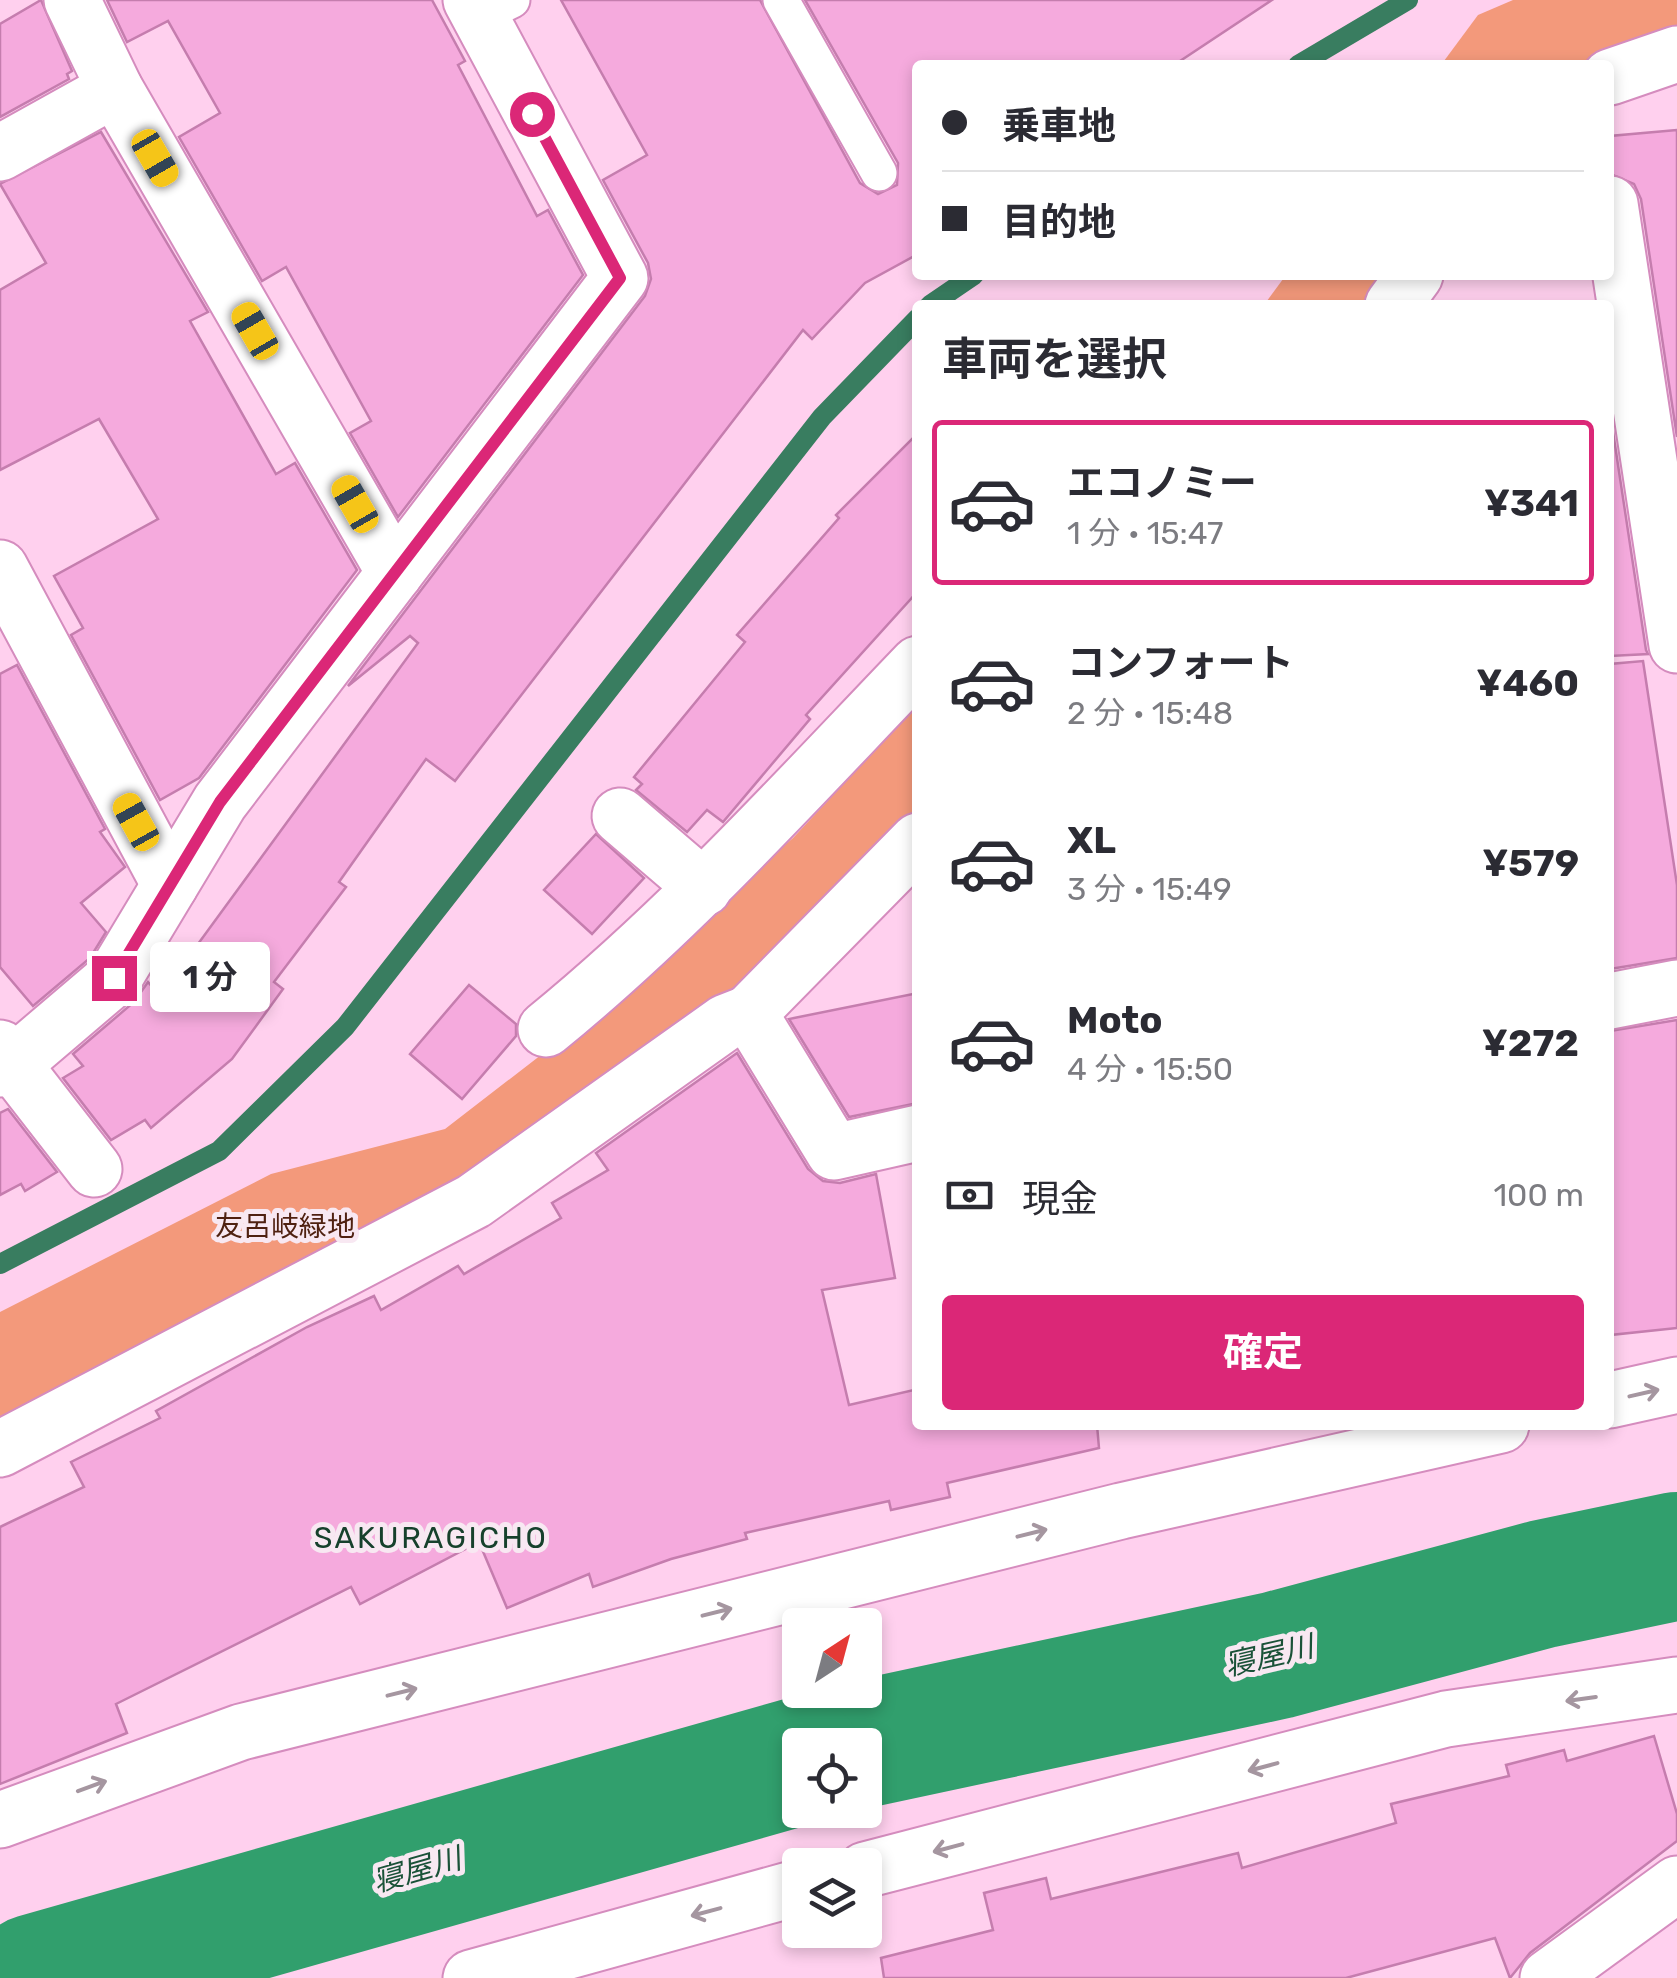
<!DOCTYPE html>
<html lang="ja">
<head>
<meta charset="utf-8">
<style>
  body { margin:0; font-family:Rubik,"Noto Sans JP",sans-serif; background:#f7f7f7; color:#2b2b33; height:100vh; display:flex; flex-direction:column; font-size:38px; white-space:nowrap }
  * { box-sizing:border-box; margin:0 }
  p { font-size:32px; color:#7c7c81 }
  .icon { flex:none; width:55px; height:55px; fill:none; stroke:currentColor; stroke-width:2; stroke-linecap:round; stroke-linejoin:round }
  .map { position:relative; flex:1; overflow:hidden }
  .details { position:absolute; left:912px; top:300px; width:702px; height:1130px; display:flex; flex-direction:column; background:#fff; border-radius:10px; box-shadow:0 5px 15px #0003 }
  .details>* { flex:none }
  .hud { position:absolute; left:912px; top:60px; width:702px; height:220px; border-radius:10px; box-shadow:0 5px 15px #0003; display:grid; align-content:center; height:220px; padding:0 30px; background:#fff }
  .needle { width:65px; rotate:36deg }
  .tools { position:absolute; left:782px; top:1608px; display:grid; gap:20px }
  .tools a { display:grid; place-items:center; width:100px; height:100px; border-radius:10px; background:#fff; box-shadow:0 5px 15px #0003; font-size:50px }
  .end { position:absolute; width:45px; height:45px; margin:-22px; border:12px solid #db2777; background:#fff; box-shadow:0 0 0 5px #fff }
  .from { border-radius:50% }
  .bubble { position:absolute; height:70px; border-radius:10px; background:#fff; box-shadow:0 5px 15px #0003; font-size:32px; font-weight:700; line-height:70px; text-align:center }
  .car { position:absolute; width:30px; height:60px; margin:-30px -15px; border-radius:12px; box-shadow:0 0 8px 2px #0007; background:linear-gradient(#f5c518 24%,#345 0 40%,#f5c518 0 76%,#345 0 86%,#f5c518 0) }
  .hud b { display:flex; align-items:center; gap:35px; height:95px; font-size:38px }
  .hud b+b { border-top:2px solid #e1e1e2 }
  .hud i { width:25px; height:25px; background:#2b2b33 }
  ul { padding:0; list-style:none }
  li { display:flex; align-items:center; gap:30px; height:165px; margin:0 20px 15px; padding:0 10px; border:5px solid transparent; border-radius:10px }
  li div { flex:1 }
  li b { display:block; font-size:38px }
  li em { font-style:normal; font-weight:700 }
  li.current { border-color:#db2777 }
  li>.icon { width:90px; height:90px; stroke-width:1.5 }
  h2 { padding:0 30px; font-size:45px; line-height:120px }
  .pay { display:flex; align-items:center; gap:25px; height:110px; padding:0 30px; font-size:38px }
  .pay p { margin-inline-start:auto }
  .button { display:flex; gap:20px; margin-top:auto; padding:20px 30px }
  .button a { flex:1; height:115px; border-radius:10px; background:#db2777; color:#fff; font-size:40px; font-weight:700; line-height:115px; text-align:center }
  .map>svg:first-child { display:block }
  .green { fill:#f3997b }
  .lines { fill:none; stroke-linecap:round; stroke-linejoin:round }
  .stream { stroke:#397d60; stroke-width:20 }
  .river { stroke:#319f6d; stroke-width:128 }
  .building { fill:#f5aadd; stroke:#c57dae; stroke-width:2.5 }
  .service-casing { stroke:#d58cbe; stroke-width:39 }
  .minor-casing { stroke:#d58cbe; stroke-width:59 }
  .service { stroke:#fff; stroke-width:35 }
  .minor { stroke:#fff; stroke-width:55 }
  .oneway { stroke:#a596a0 }
  .route { stroke:#db2777; stroke-width:12 }
  .labels { text-anchor:middle; stroke-width:10; stroke-linejoin:round; paint-order:stroke }
  .park-label { font-size:28px; fill:#4f2111; stroke:#f8e8f2 }
  .neighbourhood-label { font-size:30px; letter-spacing:2.5px; fill:#16412c; stroke:#f8e8f2 }
  .water-label { font-size:30px; font-style:italic; fill:#1a5238; stroke:#f8e8f2 }
</style>
</head>
<body>
<div class="map">
<svg width="1677" height="1978" viewBox="0 0 1677 1978">
  <rect width="100%" height="100%" fill="#ffd0ee"/>
  <g class="green">
    <path d="M1513,0H1677V30L1584,65H1441L1478,15Z"/>
    <path d="M1286,275H1390L1368,305H1264Z"/>
    <path d="M917,705V822L685,1044L477,1188L0,1428V1312L271,1174L445,1129L550,1048L793,838Z"/>
  </g>
  <g class="lines">
    <g class="stream">
      <path d="M1298,65L1408,0"/>
      <path d="M930,305L974,275"/>
      <path d="M0,1264L219,1151L345,1027L822,417L918,318"/>
    </g>
    <g class="river">
      <path d="M858,1745L1278,1655L1543,1584L1677,1556"/>
      <path d="M35,1978L800,1761"/>
    </g>
  </g>
  <g class="building">
    <path d="M41,0L72,71L67,74L69,79L0,117V24Z"/>
    <path d="M107,0H432L465,61L458,65L537,216L548,210L583,275L398,517L350,433L371,421L286,267L262,281L179,137L220,113L168,21L127,42Z"/>
    <path d="M561,0H760L860,183L878,194L897,185L898,163L805,0H1272L1174,65H918V254L865,283L812,339L803,330L455,781L426,759L339,882L346,887L274,982L283,989L232,1059L151,1128L145,1120L111,1140L63,1078L83,1066L73,1054L134,1002L148,982L160,996L418,643L410,636L348,686L645,296L651,279L648,263L603,180L647,155Z"/>
    <path d="M1677,130V437L1641,199L1634,184L1610,174V136Z"/>
    <path d="M101,132L208,312L190,321L276,474L295,463L357,570L199,778L160,800L71,635L83,628L54,576L158,519L99,419L0,470V290L46,263L0,184Z"/>
    <path d="M1610,412L1646,650L1648,654L1610,656Z"/>
    <path d="M918,433V591L806,715L810,719L723,822L707,810L687,832L636,790L642,784L634,777L745,642L737,635L839,518L836,515Z"/>
    <path d="M1643,661L1677,885V958L1610,969V664Z"/>
    <path d="M17,665L105,829L100,832L125,867L81,903L106,932L90,958L33,1006L0,967V674Z"/>
    <path d="M596,834L644,878L592,934L544,890Z"/>
    <path d="M469,985L516,1024V1036L462,1099L410,1054Z"/>
    <path d="M918,993V1103L849,1117L789,1019Z"/>
    <path d="M1677,1020V1328L1610,1335V1031Z"/>
    <path d="M737,1053L808,1169L823,1181L840,1183L876,1174L895,1278L822,1290L849,1405L918,1389V1425H1097L1099,1448L947,1483L950,1497L891,1510L889,1501L745,1533L747,1539L671,1559L593,1587L589,1574L507,1608L479,1542L360,1604L351,1587L116,1704L127,1733L0,1784V1527L84,1487L71,1462L160,1418L156,1411L307,1327L374,1296L381,1310L458,1266L464,1274L561,1218L552,1203L608,1170L596,1153Z"/>
    <path d="M8,1109L57,1172L25,1191L21,1184L0,1195V1113Z"/>
    <path d="M1654,1736L1677,1814V1841L1530,1953L1510,1978L1495,1938L1346,1978H884L881,1958L993,1930L984,1893L1046,1878L1051,1899L1238,1853L1242,1868L1396,1823L1391,1804L1509,1776L1506,1765L1564,1750L1567,1761Z"/>
  </g>
  <g class="lines">
    <defs>
      <g id="service">
        <path d="M781,0L879,173"/>
        <path d="M480,16L512,0"/>
      </g>
      <g id="minor">
        <path d="M72,0L115,89L395,573"/>
        <path d="M1610,77L1677,54"/>
        <path d="M0,153L115,89"/>
        <path d="M1610,204L1677,645"/>
        <path d="M1393,305L1415,275"/>
        <path d="M0,568L170,885"/>
        <path d="M620,816L704,888"/>
        <path d="M918,841L749,1013L834,1152L918,1133"/>
        <path d="M1610,1001L1677,988"/>
        <path d="M546,1029C681,919 797,790 918,664"/>
        <path d="M0,1048L94,1169"/>
        <path d="M0,1069L13,1064L114,978L220,802L620,278L471,0"/>
        <path d="M1610,1400L1677,1385"/>
        <path d="M0,1449L474,1201L726,1022L749,1013"/>
        <path d="M0,1820L241,1732L1121,1511L1501,1425"/>
        <path d="M865,1870L1446,1719L1677,1685"/>
        <path d="M471,1978L800,1887"/>
        <path d="M1548,1978L1677,1884"/>
      </g>
    </defs>
    <use href="#service" class="service-casing"/>
    <use href="#minor" class="minor-casing"/>
    <use href="#service" class="service"/>
    <use href="#minor" class="minor"/>
  </g>
  <defs><path id="oneway-shaft" d="M-6 0H5M1.5-3L5.5 0L1.5 3" fill="none" stroke-width="1.6" stroke-linecap="round" stroke-linejoin="round" transform="scale(2.5)"/></defs>
  <g class="oneway">
    <use href="#oneway-shaft" transform="translate(1644 1393) rotate(-13)"/>
    <use href="#oneway-shaft" transform="translate(1032 1533) rotate(-14)"/>
    <use href="#oneway-shaft" transform="translate(717 1612) rotate(-14)"/>
    <use href="#oneway-shaft" transform="translate(402 1692) rotate(-14)"/>
    <use href="#oneway-shaft" transform="translate(1581 1699) rotate(172)"/>
    <use href="#oneway-shaft" transform="translate(1263 1767) rotate(165)"/>
    <use href="#oneway-shaft" transform="translate(92 1786) rotate(-20)"/>
    <use href="#oneway-shaft" transform="translate(948 1848) rotate(165)"/>
    <use href="#oneway-shaft" transform="translate(706 1912) rotate(165)"/>
  </g>
  <g class="lines">
    <path class="route" d="M114,978L220,802L620,278L532,114"/>
  </g>
  <g class="labels">
    <g class="park-label">
      <text x="285" y="1236">友呂岐緑地</text>
    </g>
    <g class="neighbourhood-label">
      <text x="431" y="1548">SAKURAGICHO</text>
    </g>
    <g class="water-label">
      <text transform="translate(1269 1656) rotate(-13)" y="10">寝屋川</text>
      <text transform="translate(417 1870) rotate(-16)" y="10">寝屋川</text>
    </g>
  </g>
</svg>
<div class="tools">
<a><svg class="needle" viewBox="-14 -14 28 28"><path d="M0-13l5 13h-10z" fill="#e53935"/><path d="M0 13l5-13h-10z" fill="#7c7c81"/></svg></a>
<a><svg class="icon" aria-label="locate" viewBox="0 0 24 24"><circle cx="12" cy="12" r="6"/><path d="M12 2v4M12 18v4M2 12h4M18 12h4"/></svg></a>
<a><svg class="icon" aria-label="layers" viewBox="0 0 24 24"><path d="M12 4l9 5-9 5-9-5zM3 14l9 5 9-5"/></svg></a>
</div>
<i class="end from" style="left:532px;top:114px"></i>
<i class="end" style="left:114px;top:978px"></i>
<div class="bubble" style="left:150px;top:942px;width:120px">1 分</div>
<i class="car" style="left:155px;top:158px;rotate:150deg"></i>
<i class="car" style="left:255px;top:331px;rotate:330deg"></i>
<i class="car" style="left:355px;top:504px;rotate:330deg"></i>
<i class="car" style="left:136px;top:822px;rotate:331deg"></i>
<div class="hud">
<b><i class="from"></i>乗車地</b>
<b><i></i>目的地</b>
</div>
<section class="details">
<h2>車両を選択</h2>
<ul>
<li class="current"><svg class="icon" aria-label="car" viewBox="0 0 24 24"><path d="M5 17H2v-5l4-1 3-4h7l3 4 3 1v5h-3M9 17h6M6 11h13"/><circle cx="7" cy="17" r="2"/><circle cx="17" cy="17" r="2"/></svg><div><b>エコノミー</b><p>1 分 · 15:47</p></div><em>¥341</em></li>
<li><svg class="icon" aria-label="car" viewBox="0 0 24 24"><path d="M5 17H2v-5l4-1 3-4h7l3 4 3 1v5h-3M9 17h6M6 11h13"/><circle cx="7" cy="17" r="2"/><circle cx="17" cy="17" r="2"/></svg><div><b>コンフォート</b><p>2 分 · 15:48</p></div><em>¥460</em></li>
<li><svg class="icon" aria-label="car" viewBox="0 0 24 24"><path d="M5 17H2v-5l4-1 3-4h7l3 4 3 1v5h-3M9 17h6M6 11h13"/><circle cx="7" cy="17" r="2"/><circle cx="17" cy="17" r="2"/></svg><div><b>XL</b><p>3 分 · 15:49</p></div><em>¥579</em></li>
<li><svg class="icon" aria-label="car" viewBox="0 0 24 24"><path d="M5 17H2v-5l4-1 3-4h7l3 4 3 1v5h-3M9 17h6M6 11h13"/><circle cx="7" cy="17" r="2"/><circle cx="17" cy="17" r="2"/></svg><div><b>Moto</b><p>4 分 · 15:50</p></div><em>¥272</em></li>
</ul>
<div class="pay"><svg class="icon" aria-label="cash" viewBox="0 0 24 24"><path d="M3 7h18v10H3z"/><circle cx="12" cy="12" r="2"/></svg>現金<p>100 m</p></div>
<div class="button"><a>確定</a></div>
</section>
</div>
</body>
</html>
